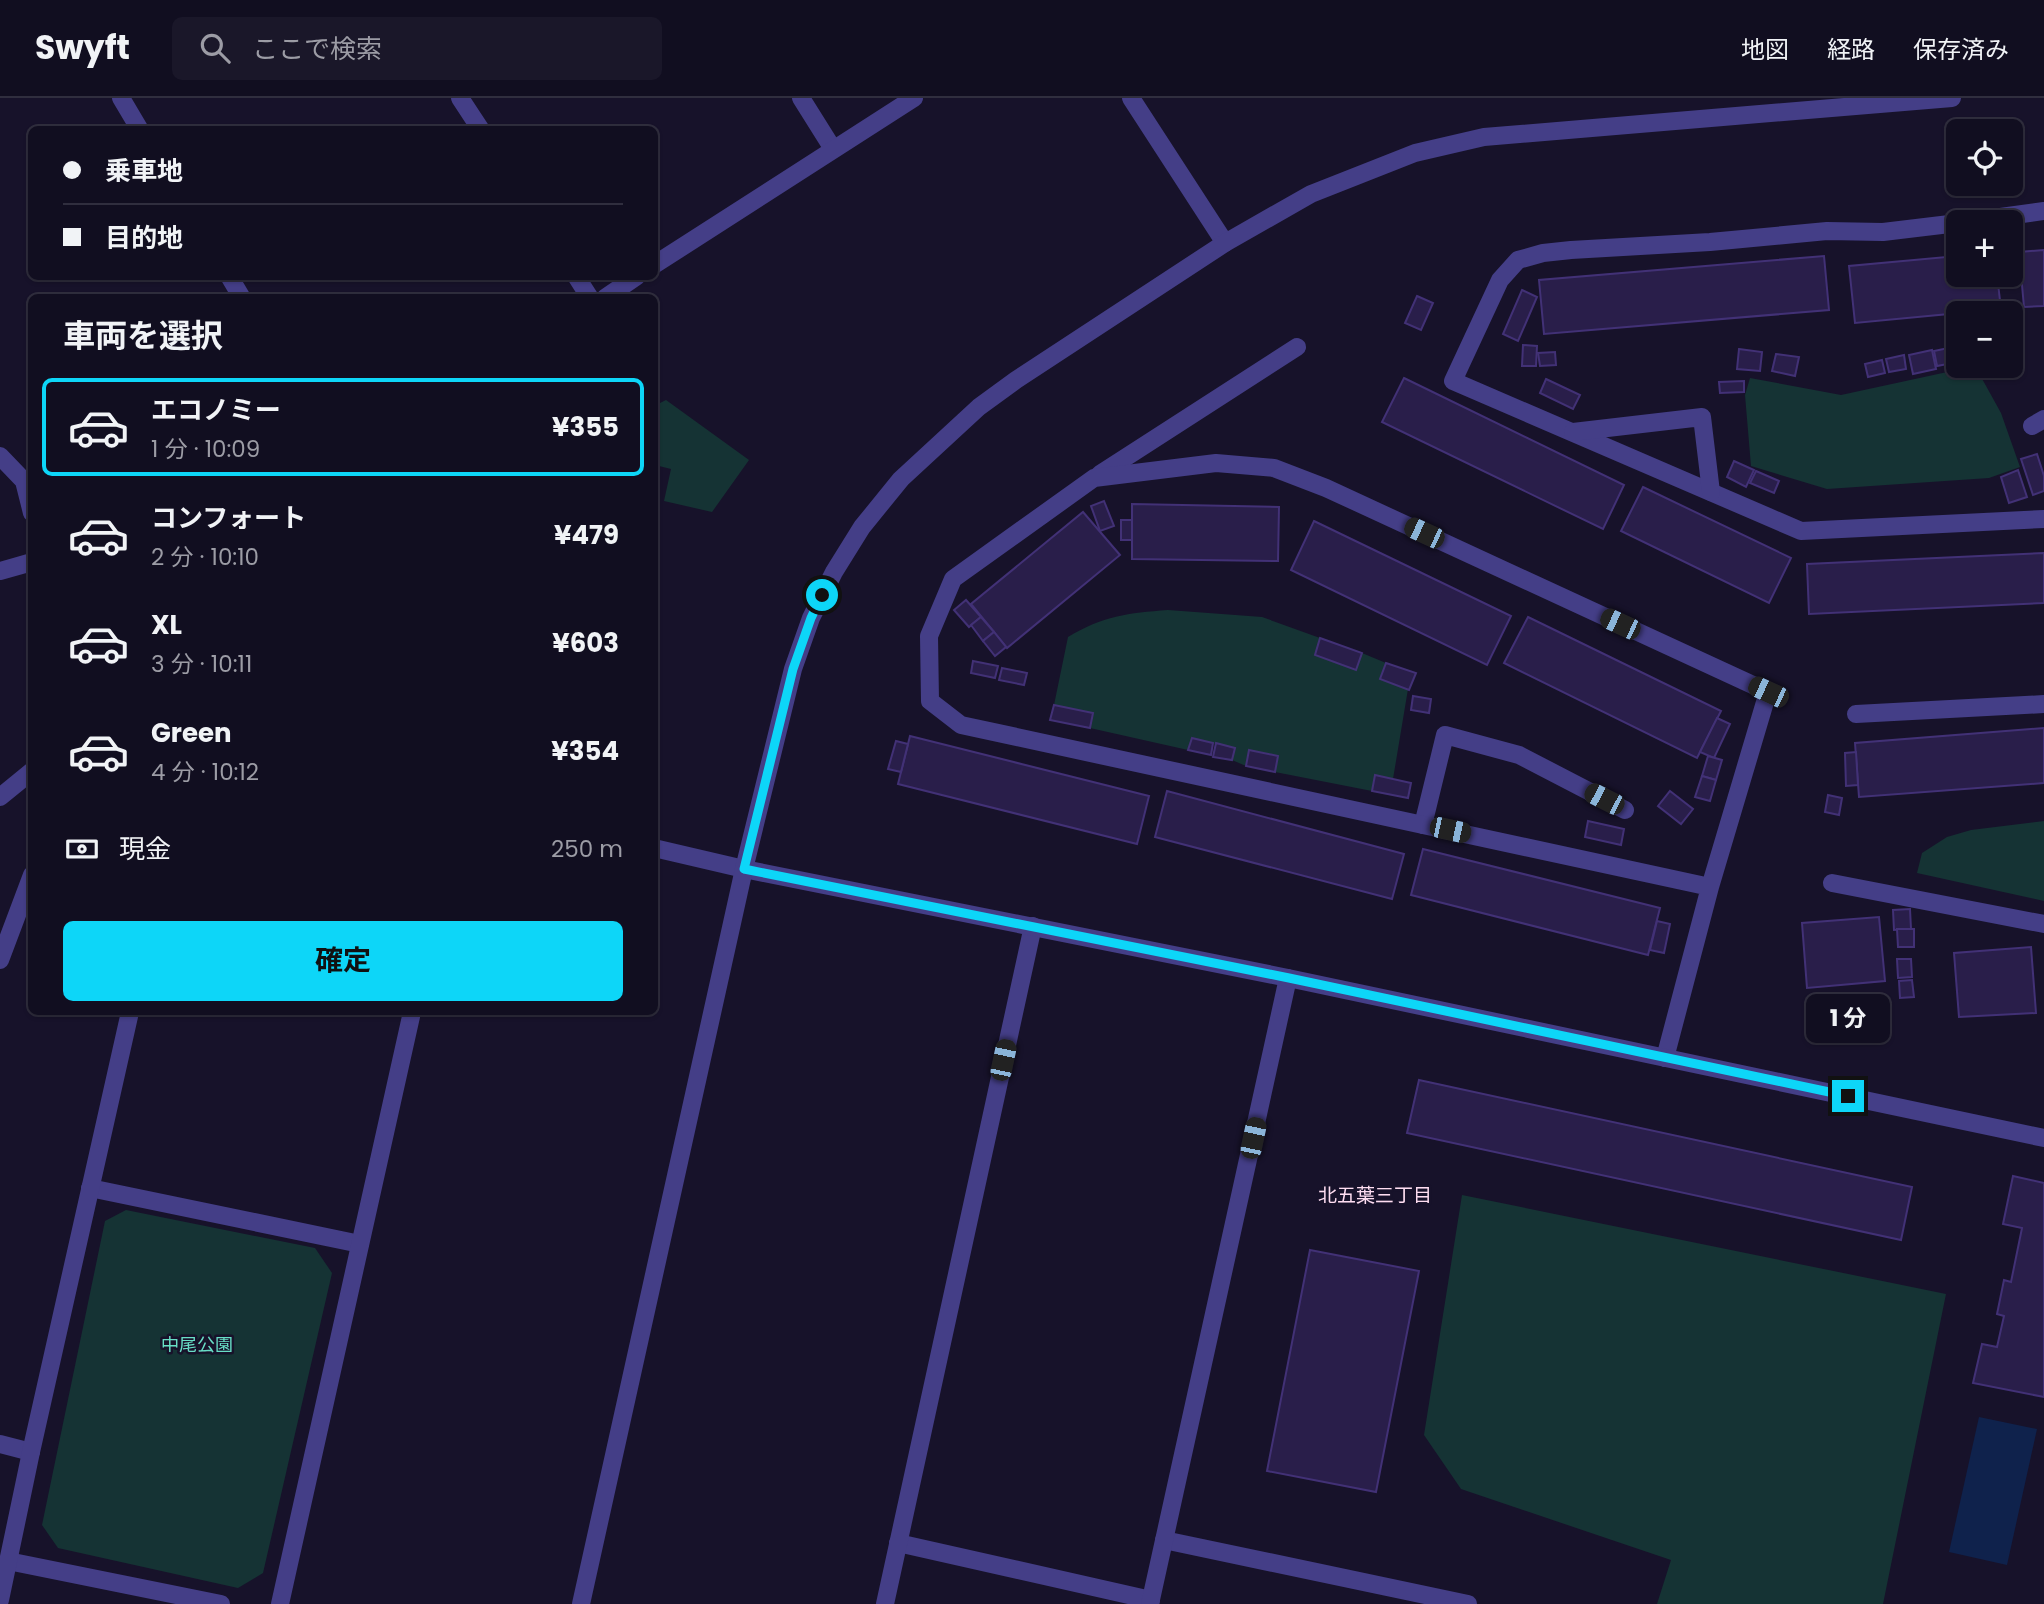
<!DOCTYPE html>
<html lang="ja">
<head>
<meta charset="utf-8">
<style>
  body { margin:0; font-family:Poppins,"Noto Sans JP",sans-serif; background:#1a1729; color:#f1f3f6; height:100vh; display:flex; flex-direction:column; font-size:26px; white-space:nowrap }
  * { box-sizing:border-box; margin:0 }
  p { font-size:23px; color:#9c9ca5 }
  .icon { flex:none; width:38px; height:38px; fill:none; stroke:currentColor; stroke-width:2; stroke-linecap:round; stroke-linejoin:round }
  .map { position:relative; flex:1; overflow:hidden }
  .details { position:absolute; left:28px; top:196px; width:630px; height:721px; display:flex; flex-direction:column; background:#110e20; border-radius:10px; box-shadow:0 2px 5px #0004,0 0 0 2px #302e3e }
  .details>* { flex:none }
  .top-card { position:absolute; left:28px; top:28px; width:630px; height:154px; border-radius:10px; box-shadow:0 2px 5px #0004,0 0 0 2px #302e3e; display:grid; align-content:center; height:154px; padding:0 35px; background:#110e20 }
  .tools { position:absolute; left:1946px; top:21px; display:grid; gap:14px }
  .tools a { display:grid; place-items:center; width:77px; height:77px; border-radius:10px; background:#110e20; box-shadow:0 2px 5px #0004,0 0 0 2px #302e3e; font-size:35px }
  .end { position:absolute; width:32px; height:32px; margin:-16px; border:9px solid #0dd6f8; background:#111; box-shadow:0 0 0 4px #111 }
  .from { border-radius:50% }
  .bubble { position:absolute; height:49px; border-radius:10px; background:#110e20; box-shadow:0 2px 5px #0004,0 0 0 2px #302e3e; font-size:23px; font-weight:700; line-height:49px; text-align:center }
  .car { position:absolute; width:21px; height:42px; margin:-21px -10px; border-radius:9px; box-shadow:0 0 5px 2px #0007; background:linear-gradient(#222 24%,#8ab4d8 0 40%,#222 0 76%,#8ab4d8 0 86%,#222 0) }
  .top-card b { display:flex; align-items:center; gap:24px; height:66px; font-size:26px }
  .top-card b+b { border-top:2px solid #302e3e }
  .top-card i { width:18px; height:18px; background:#f1f3f6 }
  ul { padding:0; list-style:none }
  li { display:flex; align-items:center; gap:21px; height:98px; margin:0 14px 10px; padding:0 21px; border:4px solid transparent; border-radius:10px }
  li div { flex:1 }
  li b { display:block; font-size:26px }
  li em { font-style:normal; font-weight:700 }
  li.current { border-color:#0dd6f8 }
  li>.icon { width:63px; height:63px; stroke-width:1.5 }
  h2 { padding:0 35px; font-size:32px; line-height:84px }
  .pay { display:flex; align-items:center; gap:18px; height:77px; padding:0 35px; font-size:26px }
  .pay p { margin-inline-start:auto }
  .action { display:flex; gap:14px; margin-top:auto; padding:14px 35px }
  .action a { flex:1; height:80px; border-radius:10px; background:#0dd6f8; color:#111; font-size:28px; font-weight:700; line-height:80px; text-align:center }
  header { display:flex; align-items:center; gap:42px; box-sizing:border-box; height:98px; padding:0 35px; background:#110e20; border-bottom:2px solid #302e3e }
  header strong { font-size:33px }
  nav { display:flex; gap:38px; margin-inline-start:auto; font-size:24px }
  .search { width:490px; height:63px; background:#1a1729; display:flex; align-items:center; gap:18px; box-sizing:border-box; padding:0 24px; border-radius:10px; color:#9c9ca5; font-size:26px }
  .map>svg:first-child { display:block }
  .green { fill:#153334 }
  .water { fill:#0f224c }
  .building { fill:#291e4a; stroke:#423176; stroke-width:2 }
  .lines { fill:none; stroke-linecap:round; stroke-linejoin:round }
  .service { stroke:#443e87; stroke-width:18 }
  .minor { stroke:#443e87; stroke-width:18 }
  .tertiary { stroke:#443e87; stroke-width:18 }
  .route { stroke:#0dd6f8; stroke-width:9 }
  .labels { text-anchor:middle; stroke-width:5; stroke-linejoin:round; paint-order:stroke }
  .park-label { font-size:18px; fill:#68dec6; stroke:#17122a }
  .neighbourhood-label { font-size:19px; fill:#feddf1; stroke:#17122a }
</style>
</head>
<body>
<header>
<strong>Swyft</strong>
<div class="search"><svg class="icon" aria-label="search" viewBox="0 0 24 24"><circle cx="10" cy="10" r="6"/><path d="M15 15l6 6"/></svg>ここで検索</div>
<nav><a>地図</a><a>経路</a><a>保存済み</a></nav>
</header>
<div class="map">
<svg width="2044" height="1506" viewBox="0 0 2044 1506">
  <rect width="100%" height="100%" fill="#17122a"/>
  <g class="green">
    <path d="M1975,268L2001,315L2020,369L1989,380L1827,391L1751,368L1745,297L1750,280L1841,297Z"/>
    <path d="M655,302L660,305L666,302L749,362L712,414L664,403L671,371L655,367Z"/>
    <path d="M1168,512L1262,519L1320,540L1315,557L1356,572L1362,555L1386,565L1380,581L1408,591L1393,681L1375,677L1372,693L1275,674L1278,658L1250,653L1246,668L1232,662L1234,650L1192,641L1188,652L1090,630L1093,615L1054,607L1068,539C1103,518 1128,515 1168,512Z"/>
    <path d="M2044,723V803L1917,775L1922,755L1947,739L1971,732Z"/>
    <path d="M1462,1097L1946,1196L1883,1506H1657L1671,1462L1461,1391L1424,1337Z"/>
    <path d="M126,1112L315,1150L332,1175L263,1475L238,1490L58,1450L42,1427L105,1123Z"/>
  </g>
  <path class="water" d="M1979,1319L2037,1331L2007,1467L1949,1454Z"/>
  <g class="building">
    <path d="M2044,152V208L2024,209L2019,154Z"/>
    <path d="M1824,158L1829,212L1544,236L1539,182Z"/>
    <path d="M1957,158L1958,177H1997L2001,211L1855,225L1849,168Z"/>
    <path d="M1522,192L1537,199L1518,243L1503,236Z"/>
    <path d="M1417,198L1433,205L1421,232L1405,225Z"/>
    <path d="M1523,247L1537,248L1536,268H1522Z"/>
    <path d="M1958,248V264L1937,268L1934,253Z"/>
    <path d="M1739,251L1762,254L1760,273L1737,271Z"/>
    <path d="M1932,252L1936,271L1913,276L1909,257Z"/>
    <path d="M1555,254L1556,267L1540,268L1538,255Z"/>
    <path d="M1776,256L1799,259L1795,278L1772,273Z"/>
    <path d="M1904,257L1906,271L1889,274L1886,261Z"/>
    <path d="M1882,262L1885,275L1868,279L1865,266Z"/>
    <path d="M1404,280L1624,387L1603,431L1382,324Z"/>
    <path d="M1546,281L1580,297L1573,311L1540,295Z"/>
    <path d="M1744,283V294L1720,295L1719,284Z"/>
    <path d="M2037,356L2044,378V393L2033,397L2021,361Z"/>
    <path d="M1734,363L1754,372L1746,389L1727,379Z"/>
    <path d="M2018,372L2027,399L2009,405L2001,379Z"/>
    <path d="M1756,373L1779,383L1774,395L1750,385Z"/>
    <path d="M1643,389L1791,460L1769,505L1621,433Z"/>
    <path d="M1104,403L1114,428L1100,433L1091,408Z"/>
    <path d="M1132,406L1279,409L1278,463L1132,461Z"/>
    <path d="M1083,414L1120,457L1007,550L971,506Z"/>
    <rect x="1121" y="422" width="11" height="20"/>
    <path d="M1314,423L1511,518L1487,567L1291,472Z"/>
    <path d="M2044,455V505L1809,516L1807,466Z"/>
    <path d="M966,502L981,519L969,529L954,512Z"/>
    <path d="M981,519L994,534L983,543L971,527Z"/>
    <path d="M1528,519L1721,613L1697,660L1504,565Z"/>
    <path d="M994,534L1006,549L995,558L983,543Z"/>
    <path d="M1320,540L1362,555L1356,572L1315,557Z"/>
    <path d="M973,563L998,568L995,580L971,575Z"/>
    <path d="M1386,565L1416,575L1409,592L1380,581Z"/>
    <path d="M1002,570L1027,575L1024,587L999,582Z"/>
    <path d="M1413,598L1431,601L1429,615L1411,612Z"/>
    <path d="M1054,607L1093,615L1090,630L1050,622Z"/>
    <path d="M1717,620L1730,626L1714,660L1700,654Z"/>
    <path d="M2044,630V685L1859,699L1855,645Z"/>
    <path d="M910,638L1149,698L1137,746L898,686Z"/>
    <path d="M1192,640L1213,645L1211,657L1188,652Z"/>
    <path d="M896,643L908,646L901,674L888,671Z"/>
    <path d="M1216,645L1235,650L1232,662L1213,659Z"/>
    <path d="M1249,652L1278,658L1275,674L1246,668Z"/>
    <path d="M1856,654L1858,687L1846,688L1845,655Z"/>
    <path d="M1708,658L1722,662L1716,682L1702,678Z"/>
    <path d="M1375,677L1411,685L1408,700L1372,693Z"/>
    <path d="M1702,678L1716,682L1710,703L1695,699Z"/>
    <path d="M1167,693L1404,756L1392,801L1155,739Z"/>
    <path d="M1670,693L1693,711L1681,726L1658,708Z"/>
    <path d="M1828,697L1842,700L1839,717L1825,714Z"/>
    <path d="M1588,723L1624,731L1621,747L1585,739Z"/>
    <path d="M1423,751L1660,810L1648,857L1411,797Z"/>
    <path d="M1910,811L1911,831L1894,832L1893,812Z"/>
    <path d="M1879,819L1885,883L1807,890L1802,825Z"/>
    <path d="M1657,823L1670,826L1664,855L1650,852Z"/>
    <path d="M1897,831H1914V849H1898Z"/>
    <path d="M2031,849L2036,915L1959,919L1954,855Z"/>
    <path d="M1897,861H1911L1912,879L1898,880Z"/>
    <path d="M1912,882L1914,899L1900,900L1899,883Z"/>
    <path d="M1419,982L1912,1089L1901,1142L1407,1035Z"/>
    <path d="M2013,1078L2044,1085V1299L1973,1285L1982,1246L1997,1249L2004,1218L1997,1216L2004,1182L2011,1184L2022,1130L2003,1126Z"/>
    <path d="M1310,1152L1419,1173L1376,1394L1267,1373Z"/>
  </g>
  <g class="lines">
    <g class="service">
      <path d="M2032,328L2044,321"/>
      <path d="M0,862L32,777"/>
    </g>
    <g class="minor">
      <path d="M121,0L140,32"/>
      <path d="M460,0L481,32"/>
      <path d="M801,0L833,51"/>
      <path d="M1131,0L1225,145"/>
      <path d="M1964,124L2044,113"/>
      <path d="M1958,125L1883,134L1827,133L1710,144L1571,152L1543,155L1518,162L1500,182L1453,283L1801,433L2044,421"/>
      <path d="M654,167L914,0"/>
      <path d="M229,178L242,200"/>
      <path d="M576,178L590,200"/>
      <path d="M605,200L637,178"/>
      <path d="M1573,334L1702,319L1711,394"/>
      <path d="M0,358L24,383L32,415"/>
      <path d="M1100,376L1297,249"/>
      <path d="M0,473L32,464"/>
      <path d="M1856,616L2044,606"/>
      <path d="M0,699L32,673"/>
      <path d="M1423,727L1445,637L1519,657L1625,712"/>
      <path d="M654,750L744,771"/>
      <path d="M1832,785L2044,826"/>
      <path d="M1665,960L1710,789L1768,594L1326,390L1274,370L1216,365L1094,380L953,481L929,538L930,603L961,627L1710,789"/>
      <path d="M90,1090L360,1146"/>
      <path d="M0,1346L31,1354"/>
      <path d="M1164,1442L1468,1506"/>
      <path d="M898,1445L1151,1502"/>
      <path d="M8,1463L221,1506"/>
      <path d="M0,1502L31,1354L130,914"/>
      <path d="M280,1506L412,914"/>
      <path d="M885,1506L1033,828"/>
      <path d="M1150,1506L1288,880"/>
    </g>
    <g class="tertiary">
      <path d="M744,771L1288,880L2044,1040"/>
      <path d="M581,1506L744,771L793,571L811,520L834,474L862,429L901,381L979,309L1016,282L1225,145L1311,96L1415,55L1484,39L1952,0"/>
    </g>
  </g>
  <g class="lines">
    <path class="route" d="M822,497L811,520L793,571L744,771L1289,880L1848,998"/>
  </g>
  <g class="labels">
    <g class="park-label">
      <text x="197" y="1253">中尾公園</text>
    </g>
    <g class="neighbourhood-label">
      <text x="1375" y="1104">北五葉三丁目</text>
    </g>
  </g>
</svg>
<div class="tools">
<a><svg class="icon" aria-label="locate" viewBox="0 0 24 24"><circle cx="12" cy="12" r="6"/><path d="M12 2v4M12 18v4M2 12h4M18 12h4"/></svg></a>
<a>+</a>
<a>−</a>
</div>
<i class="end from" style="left:822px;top:497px"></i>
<i class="end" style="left:1848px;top:998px"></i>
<div class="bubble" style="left:1806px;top:896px;width:84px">1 分</div>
<i class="car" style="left:1424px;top:435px;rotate:295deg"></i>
<i class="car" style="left:1620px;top:526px;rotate:295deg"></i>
<i class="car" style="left:1768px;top:594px;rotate:295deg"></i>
<i class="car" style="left:1604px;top:701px;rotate:297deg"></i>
<i class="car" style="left:1450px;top:732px;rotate:102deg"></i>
<i class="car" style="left:1003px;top:962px;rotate:12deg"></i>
<i class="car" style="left:1253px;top:1040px;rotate:12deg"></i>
<div class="top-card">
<b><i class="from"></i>乗車地</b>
<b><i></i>目的地</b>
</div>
<section class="details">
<h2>車両を選択</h2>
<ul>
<li class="current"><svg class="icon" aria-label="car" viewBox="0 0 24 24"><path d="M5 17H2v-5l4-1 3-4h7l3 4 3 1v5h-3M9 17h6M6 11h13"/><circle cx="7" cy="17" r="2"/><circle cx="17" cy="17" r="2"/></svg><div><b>エコノミー</b><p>1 分 · 10:09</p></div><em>¥355</em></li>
<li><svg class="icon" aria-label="car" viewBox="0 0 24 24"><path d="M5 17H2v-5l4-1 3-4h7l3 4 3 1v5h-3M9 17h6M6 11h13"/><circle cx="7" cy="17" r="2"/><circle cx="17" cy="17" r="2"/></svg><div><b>コンフォート</b><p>2 分 · 10:10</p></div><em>¥479</em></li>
<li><svg class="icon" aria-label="car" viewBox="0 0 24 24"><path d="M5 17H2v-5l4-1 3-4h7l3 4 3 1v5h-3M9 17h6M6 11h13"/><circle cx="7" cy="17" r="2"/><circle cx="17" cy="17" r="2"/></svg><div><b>XL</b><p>3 分 · 10:11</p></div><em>¥603</em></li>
<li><svg class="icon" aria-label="car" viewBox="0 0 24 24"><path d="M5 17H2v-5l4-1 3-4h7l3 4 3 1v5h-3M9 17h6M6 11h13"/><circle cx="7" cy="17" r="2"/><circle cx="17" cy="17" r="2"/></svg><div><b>Green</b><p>4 分 · 10:12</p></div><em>¥354</em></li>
</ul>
<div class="pay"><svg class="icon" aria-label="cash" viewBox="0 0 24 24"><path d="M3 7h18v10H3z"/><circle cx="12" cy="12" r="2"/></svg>現金<p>250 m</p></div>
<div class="action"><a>確定</a></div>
</section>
</div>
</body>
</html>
